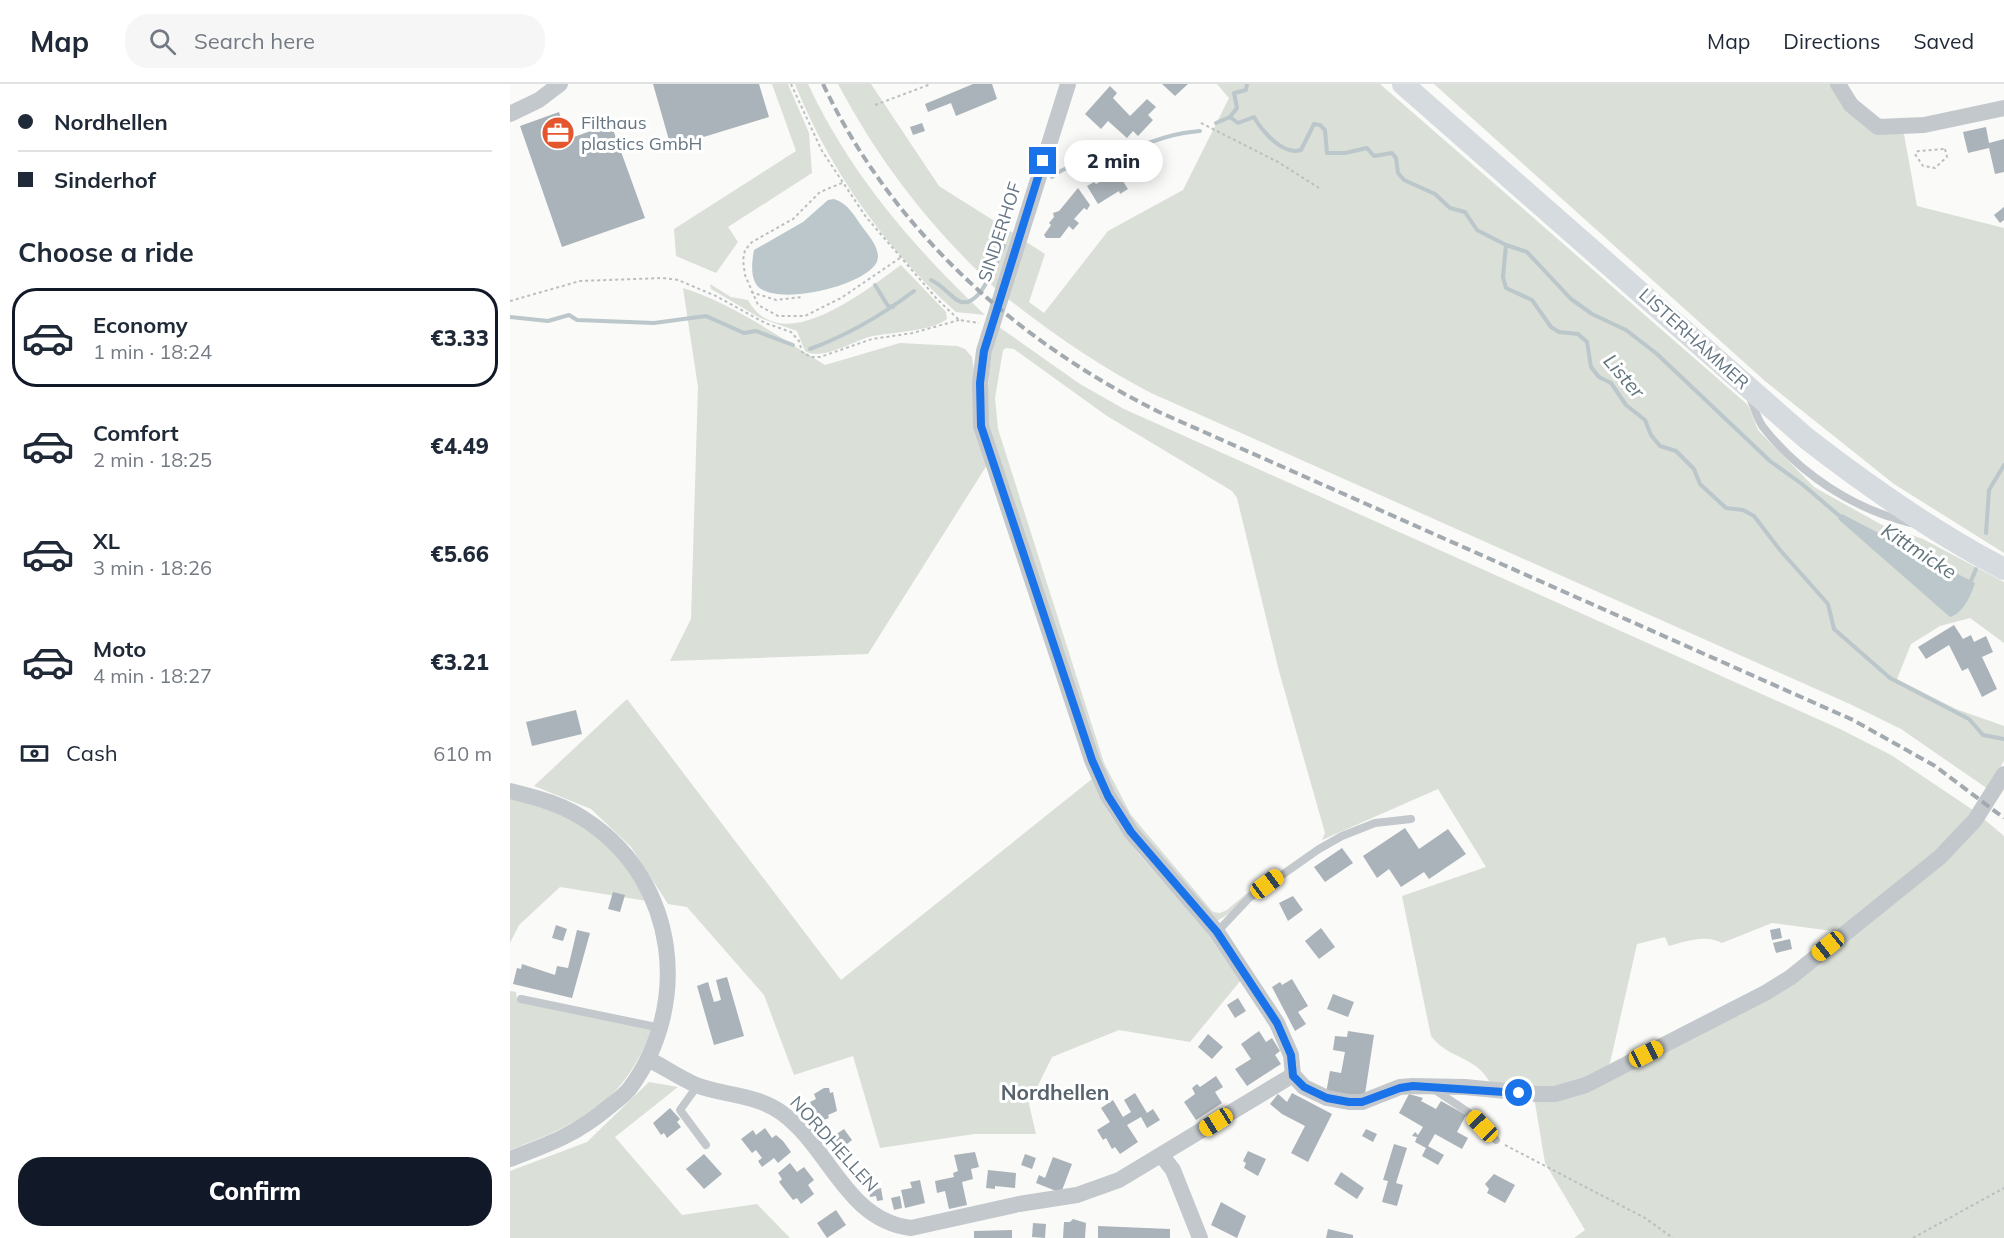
<!DOCTYPE html>
<html lang="en">
<head>
<meta charset="utf-8">
<style>
  body { margin:0; font-family:Mulish,sans-serif; background:#f6f6f7; color:#1f2937; height:100vh; display:flex; flex-direction:column; font-size:22px; white-space:nowrap }
  * { box-sizing:border-box; margin:0 }
  p { font-size:20px; color:#747a83 }
  .icon { flex:none; width:33px; height:33px; fill:none; stroke:currentColor; stroke-width:2; stroke-linecap:round; stroke-linejoin:round }
  .map { position:relative; flex:1; overflow:hidden }
  .drawer { display:flex; flex-direction:column; background:#fff; width:510px }
  .drawer>* { flex:none }
  .hud { display:grid; align-content:center; height:132px; padding:0 18px; background:#fff }
  .end { position:absolute; width:27px; height:27px; margin:-14px; border:8px solid #1a73e8; background:#fff; box-shadow:0 0 0 3px #fff }
  .from { border-radius:50% }
  .bubble { position:absolute; height:42px; border-radius:21px; background:#fff; box-shadow:0 3px 15px #0003; font-size:20px; font-weight:800; line-height:42px; text-align:center }
  .car { position:absolute; width:18px; height:36px; margin:-18px -9px; border-radius:8px; box-shadow:0 0 4px 2px #0007; background:linear-gradient(#f5c518 24%,#345 0 40%,#f5c518 0 76%,#345 0 86%,#f5c518 0) }
  .hud b { display:flex; align-items:center; gap:21px; height:57px; font-size:22px }
  .hud b+b { border-top:2px solid #e0e1e3 }
  .hud i { width:15px; height:15px; background:#1f2937 }
  ul { padding:0; list-style:none }
  li { display:flex; align-items:center; gap:18px; height:99px; margin:0 12px 9px; padding:0 6px; border:3px solid transparent; border-radius:24px }
  li div { flex:1 }
  li b { display:block; font-size:22px }
  li em { font-style:normal; font-weight:800 }
  li.active { border-color:#111827 }
  li>.icon { width:54px; height:54px; stroke-width:1.5 }
  h2 { padding:0 18px; font-size:27px; line-height:72px }
  .pay { display:flex; align-items:center; gap:15px; height:66px; padding:0 18px; font-size:22px }
  .pay p { margin-inline-start:auto }
  .button { display:flex; gap:12px; margin-top:auto; padding:12px 18px }
  .button a { flex:1; height:69px; border-radius:24px; background:#111827; color:#fff; font-size:24px; font-weight:800; line-height:69px; text-align:center }
  header { display:flex; align-items:center; gap:36px; box-sizing:border-box; height:84px; padding:0 30px; background:#fff; border-bottom:2px solid #e0e1e3 }
  header strong { font-size:28px }
  nav { display:flex; gap:33px; margin-inline-start:auto; font-size:21px }
  .search { width:420px; height:54px; background:#f6f6f7; display:flex; align-items:center; gap:15px; box-sizing:border-box; padding:0 21px; border-radius:24px; color:#747a83; font-size:22px }
  main { display:flex; flex:1; min-height:0 }
  .map>svg:first-child { display:block }
  .green { fill:#dadfd7 }
  .water { fill:#bbc7cb }
  .lines { fill:none; stroke-linecap:round; stroke-linejoin:round }
  .stream { stroke:#bbc7cb; stroke-width:4 }
  .building { fill:#aab3b9 }
  .path { stroke:#bbbfc2; stroke-width:2; stroke-dasharray:3 3; stroke-linecap:butt }
  .lane { stroke:#c3c8cc; stroke-width:8 }
  .street { stroke:#c3c8cc; stroke-width:16 }
  .secondary { stroke:#d6dbdf; stroke-width:22 }
  .rail { stroke:#a2aab0; stroke-width:4; stroke-dasharray:9 4.5; stroke-linecap:butt }
  .route { stroke:#1a73e8; stroke-width:8 }
  .labels { text-anchor:middle; stroke-width:6; stroke-linejoin:round; paint-order:stroke }
  .poi-label { font-size:18px; fill:#657683; stroke:#fff; text-anchor:start }
  .street-label { font-size:18px; fill:#657683; stroke:#fff }
  .water-label { font-size:20px; font-style:italic; fill:#60757c; stroke:#fff }
  .quarter-label { font-size:21px; font-weight:bold; fill:#57646e; stroke:#fff }
</style>
</head>
<body>
<header>
<strong>Map</strong>
<div class="search"><svg class="icon" aria-label="search" viewBox="0 0 24 24"><circle cx="10" cy="10" r="6"/><path d="M15 15l6 6"/></svg>Search here</div>
<nav><a>Map</a><a>Directions</a><a>Saved</a></nav>
</header>
<main>
<section class="drawer">
<div class="hud">
<b><i class="from"></i>Nordhellen</b>
<b><i></i>Sinderhof</b>
</div>
<h2>Choose a ride</h2>
<ul>
<li class="active"><svg class="icon" aria-label="car" viewBox="0 0 24 24"><path d="M5 17H2v-5l4-1 3-4h7l3 4 3 1v5h-3M9 17h6M6 11h13"/><circle cx="7" cy="17" r="2"/><circle cx="17" cy="17" r="2"/></svg><div><b>Economy</b><p>1 min · 18:24</p></div><em>€3.33</em></li>
<li><svg class="icon" aria-label="car" viewBox="0 0 24 24"><path d="M5 17H2v-5l4-1 3-4h7l3 4 3 1v5h-3M9 17h6M6 11h13"/><circle cx="7" cy="17" r="2"/><circle cx="17" cy="17" r="2"/></svg><div><b>Comfort</b><p>2 min · 18:25</p></div><em>€4.49</em></li>
<li><svg class="icon" aria-label="car" viewBox="0 0 24 24"><path d="M5 17H2v-5l4-1 3-4h7l3 4 3 1v5h-3M9 17h6M6 11h13"/><circle cx="7" cy="17" r="2"/><circle cx="17" cy="17" r="2"/></svg><div><b>XL</b><p>3 min · 18:26</p></div><em>€5.66</em></li>
<li><svg class="icon" aria-label="car" viewBox="0 0 24 24"><path d="M5 17H2v-5l4-1 3-4h7l3 4 3 1v5h-3M9 17h6M6 11h13"/><circle cx="7" cy="17" r="2"/><circle cx="17" cy="17" r="2"/></svg><div><b>Moto</b><p>4 min · 18:27</p></div><em>€3.21</em></li>
</ul>
<div class="pay"><svg class="icon" aria-label="cash" viewBox="0 0 24 24"><path d="M3 7h18v10H3z"/><circle cx="12" cy="12" r="2"/></svg>Cash<p>610 m</p></div>
<div class="button"><a>Confirm</a></div>
</section>
<div class="map">
<svg width="1494" height="1154" viewBox="0 0 1494 1154">
  <rect width="100%" height="100%" fill="#fafaf8"/>
  <g class="green">
    <path d="M262,0H278L299,49L302,89L218,143L228,158L206,189L166,172L164,145L286,67Z"/>
    <path d="M285,0H298C340,90 404,164 475,231L446,228C377,167 319,85 285,0Z"/>
    <path d="M328,0H361L429,102L505,150L486,205C419,141 372,82 328,0Z"/>
    <path d="M707,0H870L1238,321L1248,346L1304,403L1372,441L1413,455L1494,498V559L1460,534L1430,542L1401,560L1387,595L1446,625L1494,642V677L1478,705L1391,645L1342,621L641,309C589,282 543,250 497,214L513,156L535,170L519,218L534,229L598,147L673,106L719,14Z"/>
    <path d="M924,0H1323L1364,48L1394,50L1407,122L1494,144V469L1384,400L1255,297Z"/>
    <path d="M391,181L436,228L437,235C421,248 379,248 359,253C342,258 311,277 295,267L287,247L250,234L201,205L200,200L221,213L238,216C271,276 356,206 391,181Z"/>
    <path d="M173,204C224,220 269,253 315,281L390,259L447,262L455,265L462,273L477,381L358,570L160,577L181,535L188,303Z"/>
    <path d="M489,243L570,300L614,325L1330,645L1381,671L1463,726L1430,765L1330,848L1262,839L1212,859C1195,850 1177,857 1159,862L1155,853L1127,860L1100,979C1073,1011 1021,1005 984,1004C977,994 972,985 961,979C946,970 932,967 921,952L892,812L976,783L928,705L812,756L815,749L769,587L727,414L722,407L597,332L504,265L496,264L493,266L485,314L488,345L594,679L621,731L703,828L710,829L717,826L749,799L722,828L707,837L621,740L589,680L478,340C477,305 478,275 489,243Z"/>
    <path d="M117,615L331,896L582,695C611,764 661,800 705,857C714,869 722,883 731,896L680,958L609,946L542,973L519,1020L526,1050H464L370,1064L343,972L284,991L254,911L177,823L158,820L121,763L81,725L24,702Z"/>
    <path d="M0,714C15,718 32,720 46,726C91,744 113,777 137,817L50,803L9,841L0,859Z"/>
    <path d="M1474,735L1494,752V1154H1064L1075,1146L1035,1079L1024,1013L1053,1012L1253,914Z"/>
    <path d="M0,907L6,908L7,917L144,946C133,965 123,988 107,1005C78,1036 39,1051 0,1066Z"/>
    <path d="M139,998L168,1003L105,1053L172,1131L247,1120L280,1154H0V1087L77,1058Z"/>
  </g>
  <g class="water">
    <path d="M324,115C338,119 345,133 353,144C360,153 374,169 365,181C348,203 274,220 251,205C239,197 242,177 244,166L293,138L318,116Z"/>
    <path d="M1332,430L1465,499C1460,513 1454,528 1440,533L1328,435Z"/>
  </g>
  <g class="lines">
    <g class="stream">
      <path d="M737,0L736,6L724,9L727,24L720,33L728,39L744,33C752,47 773,72 791,66L804,40L810,41L815,46L817,69H835L857,64L864,72L882,69L886,74L888,89L894,96L925,110L940,124L955,128L967,146L996,161L993,193L996,204L1022,216L1041,243L1049,248L1068,250L1077,258L1081,283L1089,293L1101,299L1116,321L1135,336L1141,351L1150,362L1166,367L1184,385L1190,400L1216,424L1233,426L1244,432L1270,466L1318,520L1324,545L1380,594L1459,635L1473,651L1494,655"/>
      <path d="M706,39L720,33"/>
      <path d="M542,93C558,80 564,84 582,79C620,69 648,50 690,47"/>
      <path d="M996,161L1017,168L1061,215L1082,230L1116,246L1147,270L1260,377L1292,400L1332,434"/>
      <path d="M421,196C432,201 438,210 447,216C469,230 487,176 494,162"/>
      <path d="M365,201L378,222L383,223"/>
      <path d="M0,233L38,237L59,231L67,236L144,239L196,232L234,249L246,247L283,261"/>
      <path d="M300,265C338,251 372,231 404,207"/>
      <path d="M1476,449L1479,406L1494,381"/>
      <path d="M1457,499L1461,497L1466,485"/>
    </g>
  </g>
  <g class="building">
    <path d="M143,0H249L259,33L161,63Z"/>
    <path d="M463,0H482L487,15L446,32L441,19L418,28L415,20Z"/>
    <path d="M652,0H678L665,12Z"/>
    <path d="M600,2L607,9L603,14L620,32L637,15L646,23L638,31L643,36L628,52L623,47L617,54L598,37L591,45L575,30Z"/>
    <path d="M49,28L58,55L101,40L135,134L52,163L10,42Z"/>
    <path d="M412,39L415,47L403,51L400,43Z"/>
    <path d="M1476,43L1479,59L1494,55V88L1485,90L1479,64L1458,69L1453,48Z"/>
    <path d="M639,75L643,83L629,88L626,81Z"/>
    <path d="M607,88L618,105L610,110L609,107L588,120L577,102L584,98L586,100Z"/>
    <path d="M568,104L580,121L577,126L574,124L564,135L569,139L563,146L559,142L550,154H536L534,151L541,141L539,139L544,133L543,129L549,127Z"/>
    <path d="M1494,123V136L1490,139L1484,131Z"/>
    <path d="M1444,541L1453,555L1461,551L1464,558L1476,552L1483,568L1472,573L1487,605L1472,613L1458,584L1452,587L1439,561L1416,575L1408,563Z"/>
    <path d="M66,626L72,650L22,662L16,638Z"/>
    <path d="M895,744L909,765L938,745L956,770L919,795L914,788L891,803L879,785L867,794L853,772Z"/>
    <path d="M832,764L843,779L815,798L804,783Z"/>
    <path d="M103,808L115,811L110,828L98,825Z"/>
    <path d="M783,812L793,826L778,837L769,819Z"/>
    <path d="M46,841L57,845L53,857L42,854Z"/>
    <path d="M811,844L825,863L809,875L795,857Z"/>
    <path d="M1270,844L1272,854L1262,856L1260,846Z"/>
    <path d="M67,846L80,849L62,914L3,900L7,884L11,885L12,880L45,891L47,882L58,884Z"/>
    <path d="M1280,855L1282,865L1266,869L1263,859Z"/>
    <path d="M217,893L234,952L204,961L187,902L198,898L204,918L211,916L206,896Z"/>
    <path d="M782,895L798,922L788,928L796,940L785,947L762,903L770,898L772,901Z"/>
    <path d="M823,910L844,918L838,933L817,925Z"/>
    <path d="M728,914L736,927L725,934L717,921Z"/>
    <path d="M749,947L756,958L762,954L770,967L765,971L771,980L737,1002L725,985L741,975L731,960Z"/>
    <path d="M838,947L864,951L855,1010L843,1013L816,1009L820,987L831,989L835,968L823,966L825,952L837,953Z"/>
    <path d="M698,950L713,963L702,975L688,963Z"/>
    <path d="M706,992L713,1003L705,1008L712,1019L686,1036L674,1018L685,1010L682,1004L687,1000L690,1003Z"/>
    <path d="M314,1004H319L320,1009L323,1008L327,1027L318,1031L319,1034L314,1036L308,1033L300,1018L306,1015L304,1010Z"/>
    <path d="M625,1009L637,1029L643,1025L650,1036L637,1044L631,1033L617,1041L628,1058L610,1070L605,1063L602,1065L596,1054L593,1056L587,1046L600,1038L591,1024L603,1016L613,1033L621,1028L614,1016Z"/>
    <path d="M782,1009L822,1030L798,1078L781,1069L795,1042L772,1030L760,1020L768,1010L777,1018Z"/>
    <path d="M899,1010L913,1014L911,1017L926,1025L931,1017L956,1031L947,1048L958,1054L952,1065L925,1050L918,1062L934,1071L928,1081L912,1072L916,1064L905,1058L907,1053L902,1052L905,1048L908,1051L913,1043L889,1029Z"/>
    <path d="M160,1024L170,1035L167,1038L171,1043L157,1054L154,1049L151,1051L143,1039Z"/>
    <path d="M255,1044L262,1054L266,1051L273,1057L281,1068L268,1079L264,1074L252,1083L248,1077L252,1074L246,1066L242,1069L231,1055L243,1046L246,1051Z"/>
    <path d="M334,1045L342,1056L331,1065L322,1053Z"/>
    <path d="M856,1045L867,1050L863,1058L852,1052Z"/>
    <path d="M884,1060L897,1064L886,1099L893,1101L887,1122L872,1118L878,1097L873,1096Z"/>
    <path d="M738,1067L756,1075L748,1092L734,1084L736,1079L733,1077Z"/>
    <path d="M465,1068L469,1083L461,1085L463,1095L452,1098L457,1121L439,1125L435,1107L427,1109L425,1097L444,1093L443,1089L448,1087L444,1071Z"/>
    <path d="M194,1070L212,1090L194,1105L176,1085Z"/>
    <path d="M515,1070L526,1074L522,1085L511,1081Z"/>
    <path d="M543,1073L562,1080L551,1109L526,1099L529,1091L535,1094Z"/>
    <path d="M280,1079L287,1088L294,1083L304,1096L298,1101L304,1110L291,1120L287,1114L283,1116L269,1098L272,1095L268,1089Z"/>
    <path d="M478,1086L506,1089L505,1104L485,1102V1105L476,1104Z"/>
    <path d="M831,1088L854,1104L847,1115L824,1100Z"/>
    <path d="M984,1090L1005,1101L995,1119L977,1109L979,1105L975,1100Z"/>
    <path d="M410,1096L415,1119L395,1124L391,1106L402,1104L400,1098Z"/>
    <path d="M363,1100L365,1106L371,1104L373,1116L367,1117L366,1112L360,1113L358,1101Z"/>
    <path d="M390,1112L392,1124L384,1126L381,1114Z"/>
    <path d="M711,1118L736,1132L727,1154L701,1141Z"/>
    <path d="M326,1126L336,1141L317,1154L307,1139Z"/>
    <path d="M563,1135L576,1139L575,1154H553L554,1138H560Z"/>
    <path d="M523,1139L536,1140L535,1154L522,1153Z"/>
    <path d="M588,1142L660,1145V1154H588Z"/>
    <path d="M818,1145L843,1151V1154H816Z"/>
    <path d="M502,1146V1154H464V1147Z"/>
  </g>
  <g class="lines">
    <g class="path">
      <path d="M281,0L312,67L356,133L427,215L449,236L469,239"/>
      <path d="M365,21L421,0"/>
      <path d="M691,39L768,78L809,104"/>
      <path d="M1435,65L1437,73L1425,84L1413,82L1405,70L1408,67Z"/>
      <path d="M332,99L310,108L283,135L242,158L235,166L233,176L235,191L248,221L268,232H295L331,214L390,174"/>
      <path d="M241,208L266,216L292,213"/>
      <path d="M0,217L70,197L153,194L168,196L206,212L255,239L281,248L289,257L292,268L301,273H310L362,255L403,249L449,236"/>
      <path d="M995,1061L1135,1134L1163,1154"/>
      <path d="M1403,1154L1494,1104"/>
    </g>
    <g class="lane">
      <path d="M1240,313C1244,323 1247,335 1253,343C1290,390 1343,425 1401,439"/>
      <path d="M707,848L739,814L809,765L832,752L865,739L901,735"/>
      <path d="M11,915L151,944"/>
      <path d="M188,1001L170,1026L196,1061"/>
      <path d="M922,1004L958,1028L986,1056"/>
    </g>
    <g class="street">
      <path d="M558,0L474,267L470,299L471,342L582,676L598,712L621,748L707,848L767,939L781,971L783,991L794,1003L817,1014L839,1018H852L890,1003L903,1002L955,1003L1027,1010H1045L1076,1001L1257,908L1281,893L1430,773L1465,736L1494,690"/>
      <path d="M1328,0L1341,21L1368,43L1414,41L1494,24"/>
      <path d="M0,30L29,16L50,0"/>
      <path d="M0,707C29,714 55,721 80,739C167,799 182,920 120,1004C115,1011 106,1017 100,1022C67,1050 40,1060 0,1075"/>
      <path d="M138,975C154,983 170,994 186,1001C215,1012 246,1010 272,1029C320,1064 336,1136 401,1144L509,1120L567,1111L609,1096L783,991"/>
      <path d="M652,1072L663,1086L690,1154"/>
    </g>
    <path class="secondary" d="M893,0L1296,354C1359,403 1423,448 1494,485"/>
    <path class="rail" d="M313,0C382,146 506,257 649,328L1343,636L1425,682L1494,734"/>
  </g>
  <g class="lines">
    <path class="route" d="M533,77L474,267L470,299L471,342L582,676L598,712L621,748L707,848L767,939L781,971L783,992L794,1003L817,1014L839,1018H852L890,1004L903,1002L1009,1009"/>
  </g>
  <defs>
    <symbol id="office-disc" viewBox="-11 -11 22 22"><circle r="9.5" fill="#e4572e" stroke="#fff"/><path d="M-6-3h4V-5.5h4V-3h4V5H-6ZM-1-4.5V-3h2v-1.5ZM-6 0V1H6V0Z" fill="#fff"/></symbol>
  </defs>
  <g fill-rule="evenodd">
    <use href="#office-disc" x="29" y="30" width="38" height="38"/>
  </g>
  <g class="labels">
    <g class="poi-label">
      <text x="71" y="45">Filthaus<tspan x="71" dy="21">plastics GmbH</tspan></text>
    </g>
    <g class="street-label">
      <text transform="translate(490 148) rotate(-72)" y="6">SINDERHOF</text>
      <text transform="translate(1184 255) rotate(42)" y="6">LISTERHAMMER</text>
      <text transform="translate(324 1060) rotate(48)" y="6">NORDHELLEN</text>
    </g>
    <g class="water-label">
      <text transform="translate(1114 292) rotate(49)" y="7">Lister</text>
      <text transform="translate(1409 467) rotate(33)" y="7">Kittmicke</text>
    </g>
    <g class="quarter-label">
      <text x="545" y="1016">Nordhellen</text>
    </g>
  </g>
</svg>
<i class="end from" style="left:1009px;top:1009px"></i>
<i class="end" style="left:533px;top:77px"></i>
<div class="bubble" style="left:554px;top:56px;width:99px">2 min</div>
<i class="car" style="left:757px;top:800px;rotate:53deg"></i>
<i class="car" style="left:1318px;top:862px;rotate:231deg"></i>
<i class="car" style="left:1136px;top:970px;rotate:63deg"></i>
<i class="car" style="left:706px;top:1038px;rotate:238deg"></i>
<i class="car" style="left:972px;top:1042px;rotate:316deg"></i>
</div>
</main>
</body>
</html>
